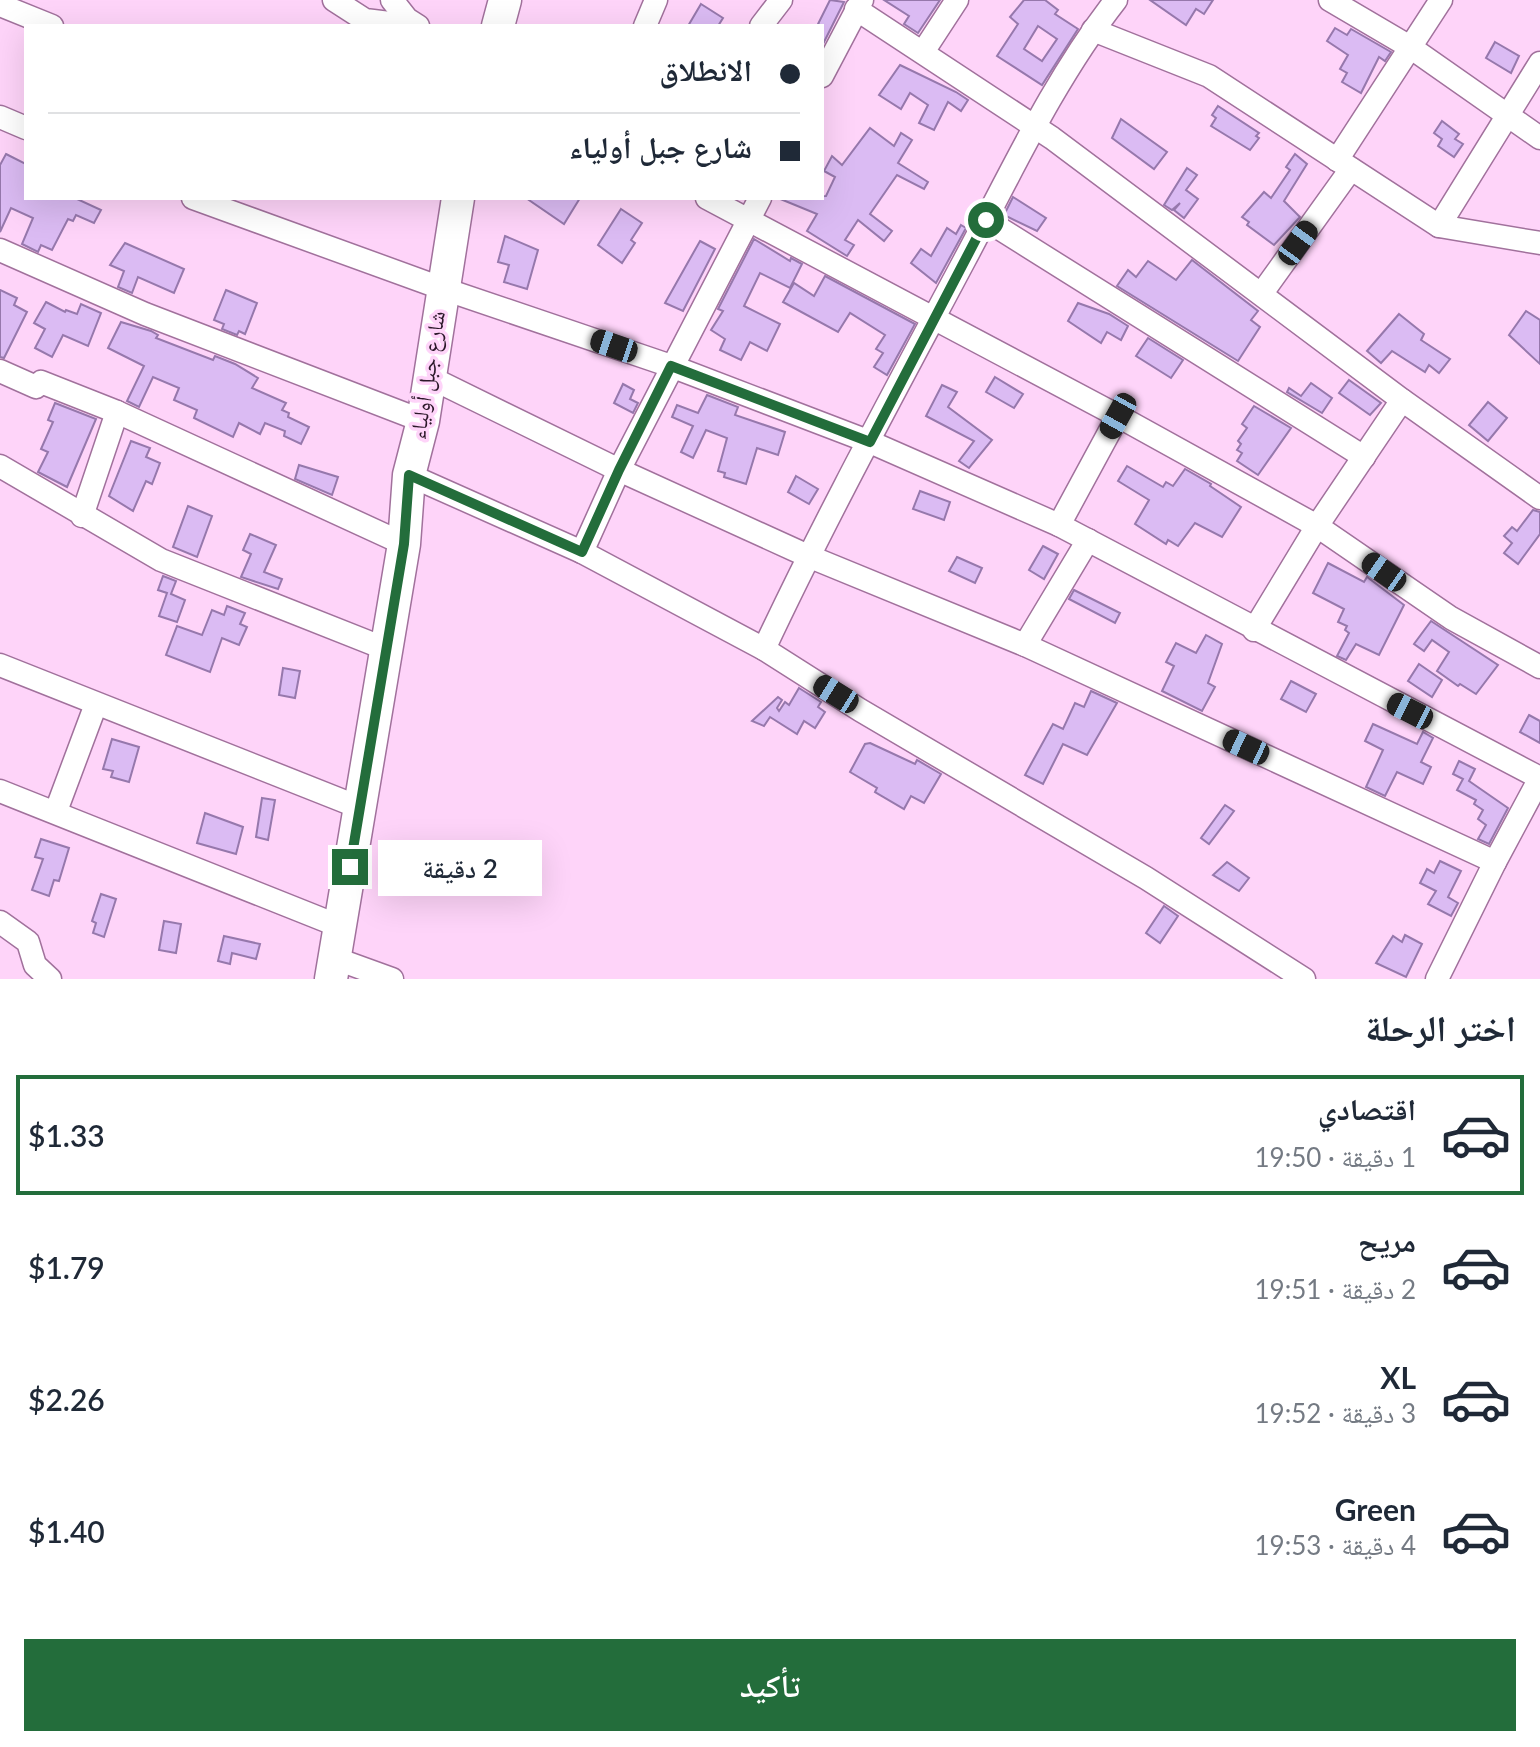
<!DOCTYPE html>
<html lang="ar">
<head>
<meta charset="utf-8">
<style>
  body { margin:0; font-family:Lato,"Noto Naskh Arabic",sans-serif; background:#f2f2f3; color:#1f2937; direction:rtl; height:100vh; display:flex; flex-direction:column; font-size:30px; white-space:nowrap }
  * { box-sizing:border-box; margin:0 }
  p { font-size:26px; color:#747a83 }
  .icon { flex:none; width:44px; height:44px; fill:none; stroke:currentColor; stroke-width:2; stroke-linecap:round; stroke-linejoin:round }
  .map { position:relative; height:979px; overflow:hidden; direction:ltr }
  .sheet { display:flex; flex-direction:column; background:#fff; flex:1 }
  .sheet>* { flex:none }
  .banner { position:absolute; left:24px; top:24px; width:800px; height:176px; border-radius:0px; box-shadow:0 8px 32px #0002; direction:rtl; display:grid; align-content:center; height:176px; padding:0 24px; background:#fff }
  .end { position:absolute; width:36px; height:36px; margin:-18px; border:10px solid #236d3b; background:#fff; box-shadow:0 0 0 4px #fff }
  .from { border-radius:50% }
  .bubble { position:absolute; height:56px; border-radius:0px; background:#fff; box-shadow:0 8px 32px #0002; font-size:26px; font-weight:600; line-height:56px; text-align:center; direction:rtl }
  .car { position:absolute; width:24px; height:48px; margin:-24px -12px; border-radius:10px; box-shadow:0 0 6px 2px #0007; background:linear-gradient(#222 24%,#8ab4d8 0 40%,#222 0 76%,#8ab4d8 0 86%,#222 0) }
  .banner b { display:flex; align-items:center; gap:28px; height:76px; font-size:30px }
  .banner b+b { border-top:2px solid #e0e1e3 }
  .banner i { width:20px; height:20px; background:#1f2937 }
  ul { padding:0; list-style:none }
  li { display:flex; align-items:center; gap:24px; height:120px; margin:0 16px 12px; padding:0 8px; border:4px solid transparent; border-radius:0px }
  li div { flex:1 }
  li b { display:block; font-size:30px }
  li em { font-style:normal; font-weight:600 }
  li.selected { border-color:#236d3b }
  li>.icon { width:72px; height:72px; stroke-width:1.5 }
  h2 { padding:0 24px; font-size:36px; line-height:96px }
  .button { display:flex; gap:16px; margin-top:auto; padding:16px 24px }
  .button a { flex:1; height:92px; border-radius:0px; background:#236d3b; color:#fff; font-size:32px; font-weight:600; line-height:92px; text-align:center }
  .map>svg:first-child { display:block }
  .building { fill:#dbbbf3; stroke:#9678ac; stroke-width:2; fill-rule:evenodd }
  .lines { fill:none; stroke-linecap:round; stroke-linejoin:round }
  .minor-casing { stroke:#a1719c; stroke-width:25 }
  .highway-casing { stroke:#a1719c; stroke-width:35 }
  .minor { stroke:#fff; stroke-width:22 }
  .highway { stroke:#fff; stroke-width:32 }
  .route { stroke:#236d3b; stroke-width:10 }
  .labels { text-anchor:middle; stroke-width:7; stroke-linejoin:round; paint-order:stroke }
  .street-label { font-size:22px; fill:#2b1829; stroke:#fed4f9 }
</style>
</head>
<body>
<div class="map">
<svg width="1540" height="979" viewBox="0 0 1540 979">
  <rect width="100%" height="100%" fill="#fed4f9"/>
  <g class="building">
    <path d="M830,0L844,2L822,46V26L818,24Z"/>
    <path d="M884,0H940L918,33L904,24L909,16Z"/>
    <path d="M1024,0H1045L1058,10L1055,14L1078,29L1042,85L997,56L1018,24L1010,17ZM1038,26L1057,39L1042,61L1024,49Z"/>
    <path d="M1150,0H1213L1204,14L1196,9L1186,25Z"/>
    <path d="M701,4L723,18L718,26H688Z"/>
    <path d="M1335,28L1347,35L1351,29L1391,52L1385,61L1379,57L1361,93L1342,82L1347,73L1340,69L1348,55L1327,41Z"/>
    <path d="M1495,42L1519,56L1511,73L1486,58Z"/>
    <path d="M900,65L956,92L968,100L961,111L948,102L934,130L919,123L928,105L910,93L901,109L879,95Z"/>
    <path d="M1218,106L1259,133L1256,136L1259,138L1250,150L1211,126L1216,118L1212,115Z"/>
    <path d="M1121,119L1167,152L1154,169L1112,138Z"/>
    <path d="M1442,121L1459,134L1455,139L1463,144L1454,157L1438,146L1442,139L1434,133Z"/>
    <path d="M870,128L894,146L901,133L912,140L898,163L928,182L924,189L897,175L870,214L892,231L884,241L858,220L845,240L854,245L847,256L807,231L817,214L778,198L826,196L835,177L824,171L832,156L842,165Z"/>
    <path d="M6,154L26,164V198H75L101,210L94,223L76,215L73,221L68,219L52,250L41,245L38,252L22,244L33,218L11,208L0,232V165Z"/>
    <path d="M1295,154L1307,164L1284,201L1300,217L1274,245L1247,225L1249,222L1242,217L1264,192L1271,198L1290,170L1286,167Z"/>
    <path d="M1187,168L1197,175L1186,190L1198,199L1184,218L1174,210L1180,203L1172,210L1164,205Z"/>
    <path d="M1013,197L1046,218L1037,231L1004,215Z"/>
    <path d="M526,198H580L564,224Z"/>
    <path d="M621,209L642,223L631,240L635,243L622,263L598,245Z"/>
    <path d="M961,225L966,228L936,283L911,263L921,249L931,256L947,228L956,234Z"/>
    <path d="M505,236L538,250L527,289L504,282L509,265L498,262Z"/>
    <path d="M754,239L790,261L791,258L802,264L790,288L760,273L744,306L780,324L767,351L750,342L741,360L720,350L725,339L711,330L723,311L718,309Z"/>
    <path d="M700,241L715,249L683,311L665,303Z"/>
    <path d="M125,243L184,269L174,293L138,277L132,293L118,287L124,271L110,265Z"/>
    <path d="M1192,260L1258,311L1251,320L1260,327L1238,361L1117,286L1128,270L1136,277L1148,261L1176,280Z"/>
    <path d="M825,276L915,324L887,375L874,367L883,353L876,349L885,335L850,313L838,332L783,302L794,283L814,296Z"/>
    <path d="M0,290L17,298L14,305L27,312L4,358L0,357Z"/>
    <path d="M226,290L257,303L245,334L239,331L237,335L222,329L224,324L214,320Z"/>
    <path d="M46,302L65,312L66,310L77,314L81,304L101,313L88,346L63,335L52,357L35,348L45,329L34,323Z"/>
    <path d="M1078,303L1109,314L1128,326L1121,340L1107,332L1101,343L1068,321Z"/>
    <path d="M1526,311L1540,320V364L1509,335Z"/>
    <path d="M1399,314L1424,334L1421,340L1450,359L1439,373L1429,365L1425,372L1392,351L1381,363L1367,351Z"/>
    <path d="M121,322L151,331L158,335L156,338L213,360L215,356L235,364L258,378L252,388L286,403L282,410L289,413L288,417L309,427L301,444L284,436L285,431L265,423L260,434L239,423L233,437L194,418L197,410L174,400L179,388L153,377L139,407L127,401L144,366L108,348Z"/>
    <path d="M1148,338L1183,360L1171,378L1136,356Z"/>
    <path d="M995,377L1023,394L1014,408L986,392Z"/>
    <path d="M1349,380L1381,403L1370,415L1339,393Z"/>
    <path d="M1311,383L1332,398L1322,413L1287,392L1289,388L1301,396Z"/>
    <path d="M623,384L634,390L630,399L638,403L633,413L614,403Z"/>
    <path d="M942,385L957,392L948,407L992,440L969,468L959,461L974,441L926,416Z"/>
    <path d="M707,395L738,407L735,415L785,432L778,455L757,448L746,484L724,477L725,473L718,471L727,438L706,430L693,458L681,452L693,426L672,417L677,405L698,413Z"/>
    <path d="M1488,402L1507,418L1488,441L1469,425Z"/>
    <path d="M55,403L96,419L67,487L38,472L48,452L41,449L53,422L48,420Z"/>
    <path d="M1254,406L1291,428L1258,475L1237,461L1242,453L1237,450L1241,444L1238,441L1247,428L1242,424Z"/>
    <path d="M131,441L150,448L146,457L160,463L152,484L146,481L133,511L109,496Z"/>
    <path d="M299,465L338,477L332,495L295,479Z"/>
    <path d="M1127,466L1163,487L1166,482L1173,486L1185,469L1211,484L1210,486L1241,507L1222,537L1195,523L1178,546L1168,540L1166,544L1135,524L1149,500L1118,481Z"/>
    <path d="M796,476L818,489L809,504L788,492Z"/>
    <path d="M920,491L950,502L944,520L913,509Z"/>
    <path d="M188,506L212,516L197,557L173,547Z"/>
    <path d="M1533,510L1540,512V534L1518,564L1504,553L1512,543L1504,536L1512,527L1517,531Z"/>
    <path d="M250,534L276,545L264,572L282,579L278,589L241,577L251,554L243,550Z"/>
    <path d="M1043,546L1058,554L1044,579L1029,570Z"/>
    <path d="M957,557L982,568L975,583L949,571Z"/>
    <path d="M1328,563L1364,582L1367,577L1404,605L1379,655L1356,644L1346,660L1337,656L1349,633L1345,630L1347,626L1338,622L1344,609L1313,593Z"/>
    <path d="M163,576L176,581L171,594L185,600L177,622L159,616L167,593L158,590Z"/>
    <path d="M1074,590L1120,613L1115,623L1069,599Z"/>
    <path d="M227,606L245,613L240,624L247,627L239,645L222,638L210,672L166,655L177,626L202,635L212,610L224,615Z"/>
    <path d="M1431,621L1498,665L1476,694L1460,684L1458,686L1437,671L1449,652L1432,640L1424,651L1414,644Z"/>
    <path d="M1206,635L1222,644L1208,683L1215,687L1202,711L1162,691L1174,666L1166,662L1176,643L1196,653Z"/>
    <path d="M1419,664L1442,680L1432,697L1408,681Z"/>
    <path d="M283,668L300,671L295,698L279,695Z"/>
    <path d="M1291,681L1316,694L1306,712L1281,699Z"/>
    <path d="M799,688L821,702L818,707L825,712L815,728L804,721L797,734L770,717L764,726L752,721L778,697L782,700L777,708L779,711L785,702L789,705Z"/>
    <path d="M1091,691L1117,703L1087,755L1063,744L1043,784L1025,775L1053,724L1063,729L1075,703L1084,707Z"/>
    <path d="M1529,715L1540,721V743L1520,732Z"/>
    <path d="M1373,724L1417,744L1423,732L1433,738L1421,762L1431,767L1423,784L1397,772L1385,796L1366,787L1383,750L1365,741Z"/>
    <path d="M112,739L139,747L129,782L111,777L113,771L103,769Z"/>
    <path d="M870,743L915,764L917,760L941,774L924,803L911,796L904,809L875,792L877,788L850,772L865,744Z"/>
    <path d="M1459,761L1475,769L1469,781L1508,808L1489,844L1478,839L1486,825L1478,819L1483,810L1474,804L1476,800L1457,790L1463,779L1453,774Z"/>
    <path d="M262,798L275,800L268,840L256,837Z"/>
    <path d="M1225,805L1234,811L1209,844L1201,838Z"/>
    <path d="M205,813L243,827L236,854L197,843Z"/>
    <path d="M41,839L69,848L59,881L54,880L49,896L32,890L43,859L35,857Z"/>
    <path d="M1440,861L1461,871L1448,897L1458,903L1451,916L1428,904L1436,891L1420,883L1427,869L1434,873Z"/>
    <path d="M1227,862L1249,878L1239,891L1213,875Z"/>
    <path d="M101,894L116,899L104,937L93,933L96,923L92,921Z"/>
    <path d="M1164,906L1178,916L1160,943L1146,933Z"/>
    <path d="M164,921L181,924L176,953L159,950Z"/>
    <path d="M1405,935L1422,944L1406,977L1376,963L1393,936L1402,942Z"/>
    <path d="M224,936L260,944L256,959L232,953L230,964L218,961Z"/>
  </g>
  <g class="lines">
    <defs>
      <g id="minor">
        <path d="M334,0L365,20L414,26"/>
        <path d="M392,0L407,19L418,26"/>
        <path d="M1330,0L1410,47L1540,138"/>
        <path d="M0,5L52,26"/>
        <path d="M856,9L1052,138L1402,400L1540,498"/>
        <path d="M645,26L656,0"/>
        <path d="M761,26L781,0"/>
        <path d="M1093,30L1209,76L1439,226L1540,243"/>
        <path d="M923,52L957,0"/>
        <path d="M822,76L862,0"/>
        <path d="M0,117L26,128"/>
        <path d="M1337,160L1441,0"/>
        <path d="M193,198L441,288L671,366L870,442L1059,525L1540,778"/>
        <path d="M707,198L1118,416L1317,526L1451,618L1540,667"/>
        <path d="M986,220L1364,457"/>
        <path d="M1439,226L1540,63"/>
        <path d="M0,250L145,314L423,421"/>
        <path d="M1262,293L1351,169"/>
        <path d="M0,371L36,387L41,382L117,412L404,544"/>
        <path d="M427,376L619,470L808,556L1025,645L1495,862L1540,778"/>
        <path d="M0,466L161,560L386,649"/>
        <path d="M409,475L582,552L764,649L860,710L1146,878L1304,979"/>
        <path d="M82,516L117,412"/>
        <path d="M1059,525L1118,416"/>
        <path d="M582,552L619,470L760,198"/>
        <path d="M1254,630L1317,526L1402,400"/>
        <path d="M1025,645L1088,540"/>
        <path d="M764,649C826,517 896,389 964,261C1011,173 1054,79 1116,0"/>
        <path d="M0,665L361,808"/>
        <path d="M0,791L339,926"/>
        <path d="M56,811L96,704"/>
        <path d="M0,922L28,942L35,965L50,979"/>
        <path d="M334,958L392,979"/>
        <path d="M1437,979L1495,862"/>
      </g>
      <g id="highway">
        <path d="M498,26L505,0"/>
        <path d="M331,979L404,544L409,475L423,421L458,198"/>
      </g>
    </defs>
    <use href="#minor" class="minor-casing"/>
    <use href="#highway" class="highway-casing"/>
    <use href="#minor" class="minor"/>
    <use href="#highway" class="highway"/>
  </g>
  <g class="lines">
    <path class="route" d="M350,867L404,544L409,475L582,552L619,470L671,366L870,442L986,220"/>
  </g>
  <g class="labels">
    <g class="street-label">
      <text transform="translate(427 375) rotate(-81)" y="8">شارع جبل أولياء</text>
    </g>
  </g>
</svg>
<i class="end from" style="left:986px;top:220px"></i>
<i class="end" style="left:350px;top:867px"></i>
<div class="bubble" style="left:378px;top:840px;width:164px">2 دقيقة</div>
<i class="car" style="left:1298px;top:243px;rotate:36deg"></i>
<i class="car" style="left:614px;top:346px;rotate:289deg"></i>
<i class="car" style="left:1118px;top:416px;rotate:209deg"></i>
<i class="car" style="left:1384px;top:572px;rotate:305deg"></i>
<i class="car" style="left:836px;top:694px;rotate:302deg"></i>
<i class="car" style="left:1410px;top:711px;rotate:297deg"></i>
<i class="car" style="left:1246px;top:747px;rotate:295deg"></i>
<div class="banner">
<b><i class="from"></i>الانطلاق</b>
<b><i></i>شارع جبل أولياء</b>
</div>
</div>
<section class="sheet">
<h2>اختر الرحلة</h2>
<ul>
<li class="selected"><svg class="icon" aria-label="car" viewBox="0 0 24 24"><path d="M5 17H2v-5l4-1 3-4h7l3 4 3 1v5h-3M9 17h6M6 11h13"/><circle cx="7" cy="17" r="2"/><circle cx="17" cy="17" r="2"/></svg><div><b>اقتصادي</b><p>1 دقيقة · 19:50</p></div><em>$1.33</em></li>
<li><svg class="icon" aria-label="car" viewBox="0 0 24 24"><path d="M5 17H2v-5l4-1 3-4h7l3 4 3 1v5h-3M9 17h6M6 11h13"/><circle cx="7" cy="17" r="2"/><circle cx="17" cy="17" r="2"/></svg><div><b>مريح</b><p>2 دقيقة · 19:51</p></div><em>$1.79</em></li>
<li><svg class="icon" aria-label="car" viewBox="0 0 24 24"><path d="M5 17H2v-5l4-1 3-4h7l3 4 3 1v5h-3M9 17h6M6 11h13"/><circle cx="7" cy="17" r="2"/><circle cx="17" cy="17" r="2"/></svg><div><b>XL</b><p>3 دقيقة · 19:52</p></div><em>$2.26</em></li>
<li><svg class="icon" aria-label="car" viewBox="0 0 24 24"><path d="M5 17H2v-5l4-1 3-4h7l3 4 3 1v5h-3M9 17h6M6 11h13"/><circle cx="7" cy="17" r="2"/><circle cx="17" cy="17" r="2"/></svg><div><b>Green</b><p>4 دقيقة · 19:53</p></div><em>$1.40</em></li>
</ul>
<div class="button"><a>تأكيد</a></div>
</section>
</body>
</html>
